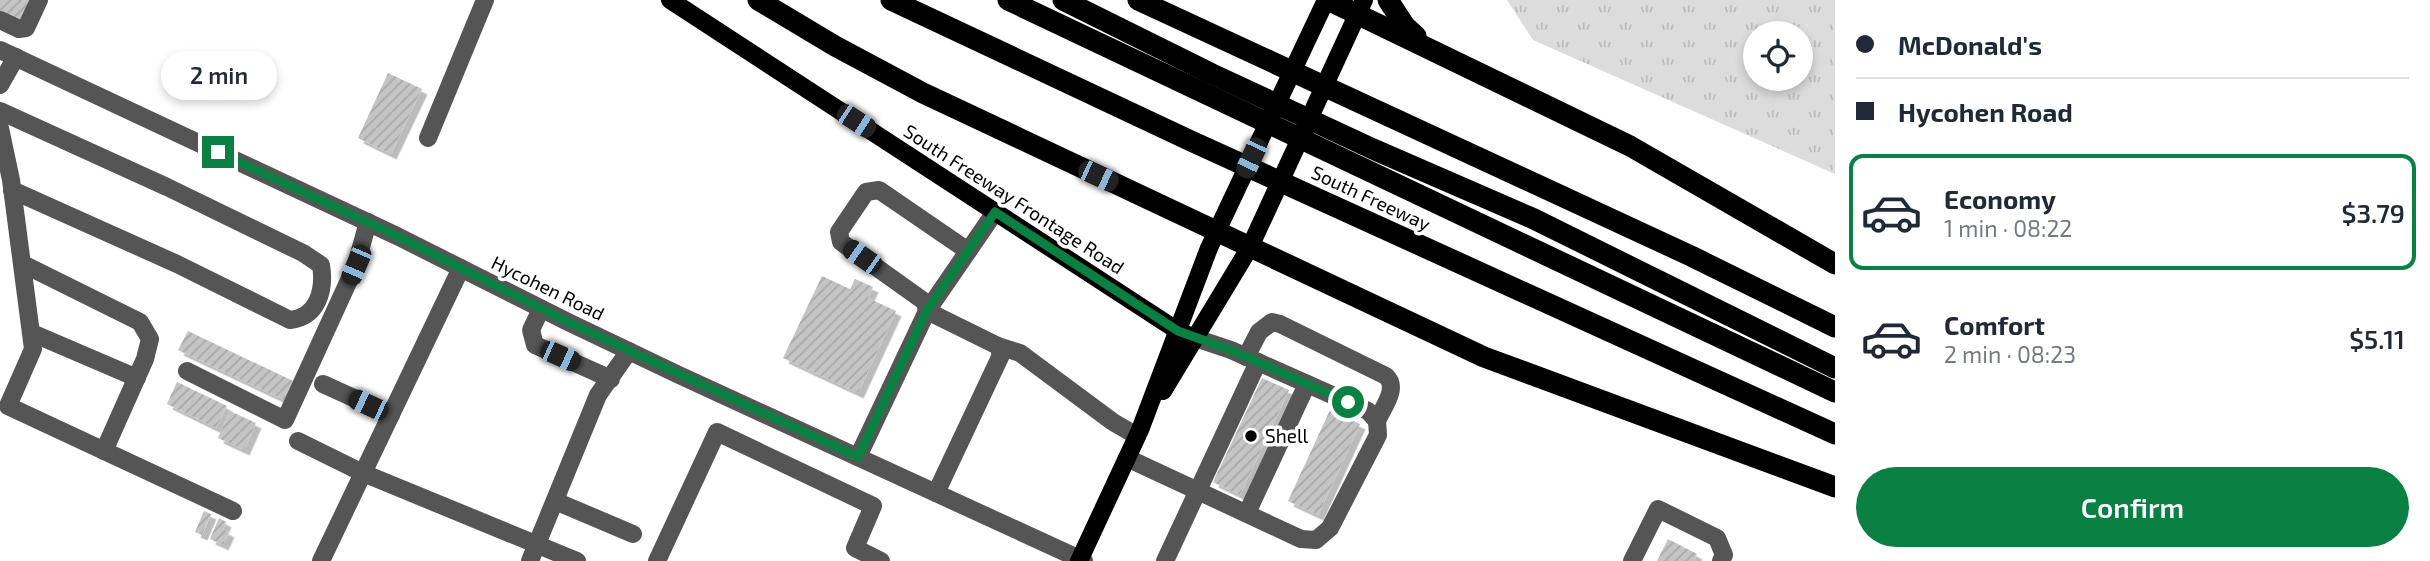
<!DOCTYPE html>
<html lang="en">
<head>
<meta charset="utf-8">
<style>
  body { margin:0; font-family:"Exo 2",sans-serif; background:#f2f2f3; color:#1f2937; height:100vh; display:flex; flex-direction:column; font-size:26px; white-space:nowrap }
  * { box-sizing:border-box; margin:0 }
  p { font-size:23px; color:#747a83 }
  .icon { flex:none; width:38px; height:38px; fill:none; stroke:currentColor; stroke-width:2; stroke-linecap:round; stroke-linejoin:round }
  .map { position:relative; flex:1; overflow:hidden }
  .sheet { display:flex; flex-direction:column; background:#fff; width:595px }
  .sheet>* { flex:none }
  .hud { display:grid; align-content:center; height:154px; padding:0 21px; background:#fff }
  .tools { position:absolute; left:1743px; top:21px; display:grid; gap:14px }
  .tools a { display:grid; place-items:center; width:70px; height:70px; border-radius:50%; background:#fff; box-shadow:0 4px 10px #0003; font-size:35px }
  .end { position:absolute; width:32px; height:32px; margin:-16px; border:9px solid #0b8043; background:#fff; box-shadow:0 0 0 4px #fff }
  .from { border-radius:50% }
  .bubble { position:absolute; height:49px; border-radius:24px; background:#fff; box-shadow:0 4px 10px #0003; font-size:23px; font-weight:600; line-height:49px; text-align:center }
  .car { position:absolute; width:21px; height:42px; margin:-21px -10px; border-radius:9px; box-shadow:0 0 5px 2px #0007; background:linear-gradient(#222 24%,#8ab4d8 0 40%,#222 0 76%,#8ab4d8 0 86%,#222 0) }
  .hud b { display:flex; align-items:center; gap:24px; height:66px; font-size:26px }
  .hud b+b { border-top:2px solid #e0e1e3 }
  .hud i { width:18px; height:18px; background:#1f2937 }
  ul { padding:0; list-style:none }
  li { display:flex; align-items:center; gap:21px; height:116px; margin:0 14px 10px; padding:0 7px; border:4px solid transparent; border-radius:14px }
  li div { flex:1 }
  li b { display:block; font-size:26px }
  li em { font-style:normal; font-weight:600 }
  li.active { border-color:#0b8043 }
  li>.icon { width:63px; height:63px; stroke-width:1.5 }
  .button { display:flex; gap:14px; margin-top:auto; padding:14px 21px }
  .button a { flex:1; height:80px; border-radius:42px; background:#0b8043; color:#fff; font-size:28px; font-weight:600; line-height:80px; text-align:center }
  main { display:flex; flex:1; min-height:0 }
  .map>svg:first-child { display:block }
  .grass { fill:url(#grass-tufts); fill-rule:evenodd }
  .building { fill:url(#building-hatch); filter:url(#shadow) }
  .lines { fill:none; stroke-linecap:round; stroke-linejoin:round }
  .minor { stroke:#555; stroke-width:18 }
  .major { stroke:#000; stroke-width:18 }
  .highway { stroke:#000; stroke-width:21 }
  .route { stroke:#0b8043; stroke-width:9 }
  .poi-dot { fill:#000; stroke:#fff; stroke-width:2.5 }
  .labels { text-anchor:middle; stroke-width:7; stroke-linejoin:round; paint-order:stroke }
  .street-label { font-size:19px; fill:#000; stroke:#fff }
  .poi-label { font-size:19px; fill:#000; stroke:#fff; text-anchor:start }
</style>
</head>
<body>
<main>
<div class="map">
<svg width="1835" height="561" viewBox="0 0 1835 561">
  <defs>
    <pattern id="grass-tufts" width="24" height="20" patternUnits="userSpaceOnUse" patternTransform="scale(1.75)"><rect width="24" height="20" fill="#dcdcdc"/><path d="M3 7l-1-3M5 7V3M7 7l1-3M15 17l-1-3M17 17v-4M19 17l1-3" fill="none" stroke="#bbb"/></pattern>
    <pattern id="building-hatch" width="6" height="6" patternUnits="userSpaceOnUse" patternTransform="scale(1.75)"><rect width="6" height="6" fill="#c4c4c4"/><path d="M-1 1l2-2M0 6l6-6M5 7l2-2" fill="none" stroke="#a7a7a7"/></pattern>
    <filter id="shadow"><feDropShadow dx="5.5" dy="5.5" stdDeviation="0" flood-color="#0004"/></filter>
  </defs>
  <rect width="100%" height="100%" fill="#fff"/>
  <path class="grass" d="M1507,0H1835V174L1533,40ZM1755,33H1801V79H1755Z"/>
  <g class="building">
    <path d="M0,0H29L19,21L0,12Z"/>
    <path d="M388,73L422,89L391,154L358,138Z"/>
    <path d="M822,276L850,289L855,279L873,287L868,298L896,311L858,393L783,358Z"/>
    <path d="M188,331L293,381L284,400L178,350Z"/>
    <path d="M1262,378L1289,390L1240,495L1213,482Z"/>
    <path d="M177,382L227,406L216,428L167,404Z"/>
    <path d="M1330,410L1360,424L1318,515L1288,501Z"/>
    <path d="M230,411L256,423L244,450L218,438Z"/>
    <path d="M204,511L211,514L202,535L195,532Z"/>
    <path d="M219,518L226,522L223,529L229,532L223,545L210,539Z"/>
    <path d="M1668,539L1697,554L1694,561H1657Z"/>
  </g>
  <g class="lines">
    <g class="minor">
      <path d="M0,20L19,29L26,28L39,0"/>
      <path d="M0,50L397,236L568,322L679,375L1084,561"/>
      <path d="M0,85L16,57"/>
      <path d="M0,111L167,187L303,253L321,265C325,290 318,317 290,320L177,264L12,190"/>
      <path d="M0,128L11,180L33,349L8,406L233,511"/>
      <path d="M428,138L485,0"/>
      <path d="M23,264L140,322L150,339L145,359L104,451"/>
      <path d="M541,309L531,330L535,345L611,379"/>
      <path d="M32,333L137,378"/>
      <path d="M998,346L1020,353L1113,422L1137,436"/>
      <path d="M1246,357L1259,332L1272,322L1280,324L1386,376C1399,388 1383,407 1377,421"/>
      <path d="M187,371L285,420L356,265L368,222"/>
      <path d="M323,384L391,415"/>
      <path d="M298,441L363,473L577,561"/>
      <path d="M858,457L927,311L995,212"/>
      <path d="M1127,458L1301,539L1316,540L1330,528L1378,435L1377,421L1368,411L1231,350L1195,338"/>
      <path d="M936,493L1001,355L998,346L927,311L925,302L841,242L839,232L866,192L879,190L968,251"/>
      <path d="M555,501L633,534"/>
      <path d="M1247,513L1307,384"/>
      <path d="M321,561L461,268"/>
      <path d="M530,561L598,395L629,351"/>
      <path d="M657,561L717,432L873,506L855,548L881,561"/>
      <path d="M1165,561L1258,362"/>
      <path d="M1632,561L1658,509L1717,538L1724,555L1721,561"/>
    </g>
    <g class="major">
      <path d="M670,0L1178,331L1195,338"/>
      <path d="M1163,391L1250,247L1364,0"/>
      <path d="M1079,561L1140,430L1209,248L1326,0"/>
    </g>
    <g class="highway">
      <path d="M758,0L835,46L923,93L1484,357L1835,487"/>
      <path d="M891,0L1191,141L1835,434"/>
      <path d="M1008,0L1835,392"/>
      <path d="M1063,0L1212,74L1373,149L1534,219L1835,368"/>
      <path d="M1138,0L1691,256L1835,327"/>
      <path d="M1328,0L1630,146L1835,264"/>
      <path d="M1388,0L1405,26L1416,36"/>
    </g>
  </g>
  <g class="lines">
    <path class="route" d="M218,152L397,236L568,322L858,457L927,310L995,212L1178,331L1231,350L1348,402"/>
  </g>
  <circle class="poi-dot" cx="1251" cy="436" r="7"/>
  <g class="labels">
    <g class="street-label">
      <text transform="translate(1371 198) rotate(25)" y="7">South Freeway</text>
      <text transform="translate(1014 199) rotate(33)" y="7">South Freeway Frontage Road</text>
      <text transform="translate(548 288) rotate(26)" y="7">Hycohen Road</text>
    </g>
    <g class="poi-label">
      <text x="1265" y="443">Shell</text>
    </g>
  </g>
</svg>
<div class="tools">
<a><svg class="icon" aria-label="locate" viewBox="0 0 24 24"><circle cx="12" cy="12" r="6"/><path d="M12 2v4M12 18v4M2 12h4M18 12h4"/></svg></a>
</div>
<i class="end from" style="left:1348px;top:402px"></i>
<i class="end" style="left:218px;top:152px"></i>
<div class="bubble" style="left:161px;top:51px;width:116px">2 min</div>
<i class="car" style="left:856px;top:121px;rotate:123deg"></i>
<i class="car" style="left:1251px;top:158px;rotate:205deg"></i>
<i class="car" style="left:1098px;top:176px;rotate:115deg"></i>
<i class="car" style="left:862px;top:257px;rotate:305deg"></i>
<i class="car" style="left:356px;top:265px;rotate:203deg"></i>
<i class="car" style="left:560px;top:356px;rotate:114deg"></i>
<i class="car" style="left:368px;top:405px;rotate:295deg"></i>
</div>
<section class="sheet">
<div class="hud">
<b><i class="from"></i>McDonald's</b>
<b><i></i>Hycohen Road</b>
</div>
<ul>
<li class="active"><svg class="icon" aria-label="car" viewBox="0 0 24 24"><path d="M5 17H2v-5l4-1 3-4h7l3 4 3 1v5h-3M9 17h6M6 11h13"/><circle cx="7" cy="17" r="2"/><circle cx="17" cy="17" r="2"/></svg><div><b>Economy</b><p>1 min · 08:22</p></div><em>$3.79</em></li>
<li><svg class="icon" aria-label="car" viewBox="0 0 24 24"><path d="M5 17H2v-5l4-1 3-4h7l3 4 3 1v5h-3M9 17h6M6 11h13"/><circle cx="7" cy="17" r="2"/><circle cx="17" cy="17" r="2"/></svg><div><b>Comfort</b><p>2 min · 08:23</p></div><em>$5.11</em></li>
</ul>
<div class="button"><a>Confirm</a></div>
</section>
</main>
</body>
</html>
